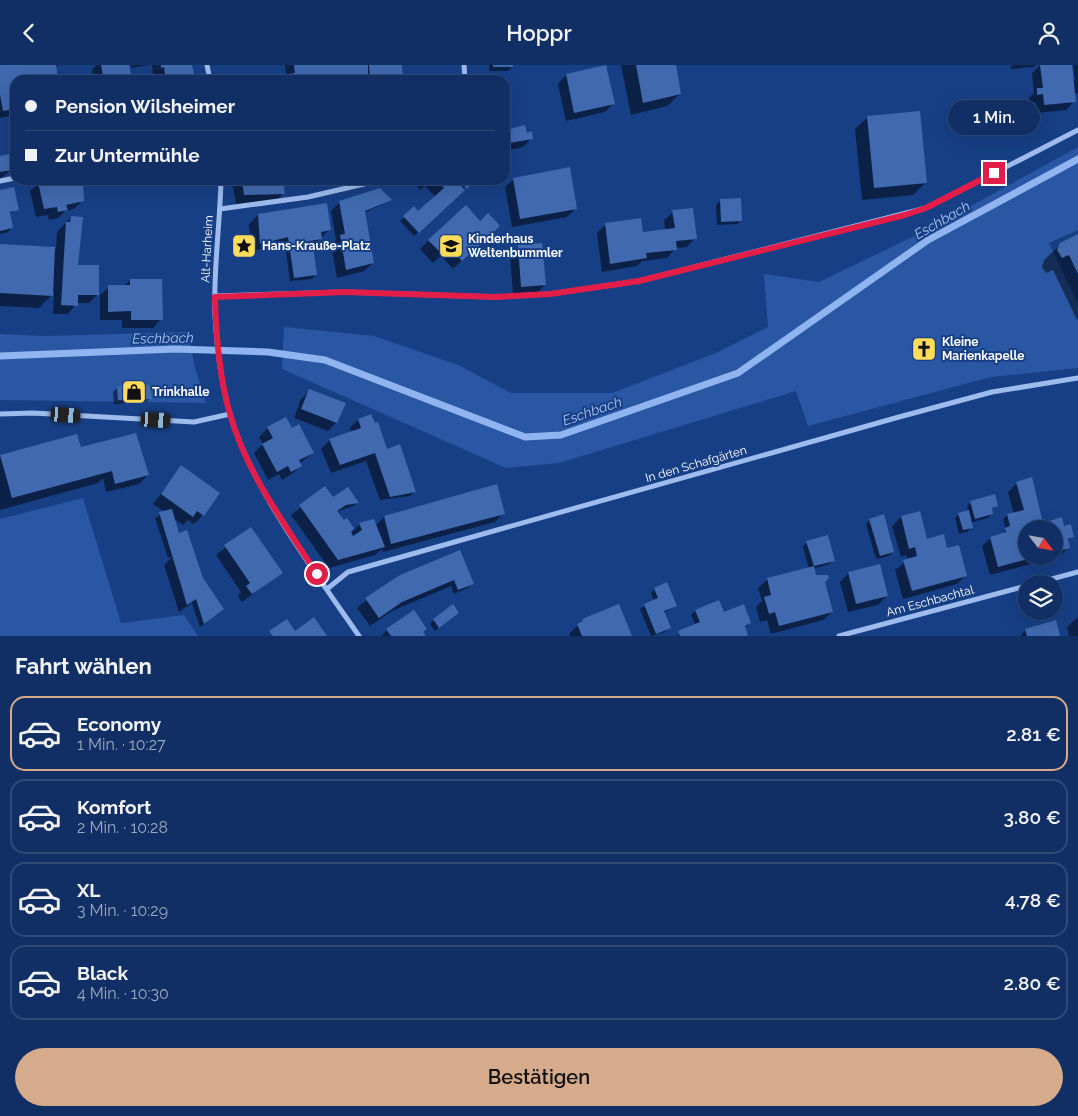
<!DOCTYPE html>
<html lang="de">
<head>
<meta charset="utf-8">
<style>
  body { margin:0; font-family:Raleway,sans-serif; background:#1e3b6d; color:#f1f3f6; height:100vh; display:flex; flex-direction:column; font-size:19px; white-space:nowrap }
  * { box-sizing:border-box; margin:0 }
  p { font-size:16px; color:#9ca9bf }
  .icon { flex:none; width:28px; height:28px; fill:none; stroke:currentColor; stroke-width:2; stroke-linecap:round; stroke-linejoin:round }
  .map { position:relative; height:571px; overflow:hidden }
  .sheet { display:flex; flex-direction:column; background:#112f64; flex:1 }
  .sheet>* { flex:none }
  .banner { position:absolute; left:10px; top:10px; width:500px; height:110px; border-radius:15px; box-shadow:0 5px 20px #0002,0 0 0 1px #304a78; display:grid; align-content:center; height:110px; padding:0 15px; background:#112f64 }
  .needle { width:32px; rotate:121deg }
  .fabs { position:absolute; left:1018px; top:455px; display:grid; gap:10px }
  .fabs a { display:grid; place-items:center; width:45px; height:45px; border-radius:50%; background:#112f64; box-shadow:0 5px 20px #0002,0 0 0 1px #304a78; font-size:25px }
  .end { position:absolute; width:22px; height:22px; margin:-11px; border:6px solid #e11d48; background:#fff; box-shadow:0 0 0 2px #fff }
  .from { border-radius:50% }
  .bubble { position:absolute; height:35px; border-radius:18px; background:#112f64; box-shadow:0 5px 20px #0002,0 0 0 1px #304a78; font-size:16px; font-weight:600; line-height:35px; text-align:center }
  .car { position:absolute; width:15px; height:30px; margin:-15px -8px; border-radius:6px; box-shadow:0 0 4px 1px #0007; background:linear-gradient(#222 24%,#8ab4d8 0 40%,#222 0 76%,#8ab4d8 0 86%,#222 0) }
  .banner b { display:flex; align-items:center; gap:18px; height:48px; font-size:19px }
  .banner b+b { border-top:1px solid #304a78 }
  .banner i { width:12px; height:12px; background:#f1f3f6 }
  ul { padding:0; list-style:none }
  li { display:flex; align-items:center; gap:15px; height:75px; margin:0 10px 8px; padding:0 5px; border:2px solid #304a78; border-radius:15px }
  li div { flex:1 }
  li b { display:block; font-size:19px }
  li em { font-style:normal; font-weight:600 }
  li.selected { border-color:#d6ab8b }
  li>.icon { width:45px; height:45px; stroke-width:1.5 }
  h2 { padding:0 15px; font-size:22px; line-height:60px }
  .action { display:flex; gap:10px; margin-top:auto; padding:10px 15px }
  .action a { flex:1; height:58px; border-radius:30px; background:#d6ab8b; color:#111; font-size:20px; font-weight:600; line-height:58px; text-align:center }
  header { display:flex; justify-content:space-between; align-items:center; height:65px; padding:0 15px; background:#112f64; font-size:22px; font-weight:600 }
  .map>svg:first-child { display:block }
  .green { fill:#2a57a4 }
  .shadow { fill:#0007; fill-rule:evenodd }
  .lines { fill:none; stroke-linecap:round; stroke-linejoin:round }
  .stream { stroke:#8fb4f0; stroke-width:7 }
  .building { fill:#4069af }
  .minor { stroke:#9dbbed; stroke-width:5 }
  .route { stroke:#e11d48; stroke-width:6 }
  .labels { text-anchor:middle; stroke-width:4; stroke-linejoin:round; paint-order:stroke }
  .poi-label { font-size:12px; font-weight:bold; fill:#fff; stroke:#173f85; text-anchor:start }
  .street-label { font-size:12px; fill:#fff; stroke:#173f85 }
  .water-label { font-size:14px; font-style:italic; fill:#a8c5f4; stroke:#173f85 }
</style>
</head>
<body>
<header><svg class="icon" aria-label="back" viewBox="0 0 24 24"><path d="M15 5l-7 7 7 7"/></svg>Hoppr<svg class="icon" aria-label="person" viewBox="0 0 24 24"><circle cx="12" cy="8" r="4"/><path d="M4 21q1-7 8-7t8 7"/></svg></header>
<div class="map">
<svg width="1078" height="571" viewBox="0 0 1078 571">
  <rect width="100%" height="100%" fill="#173f85"/>
  <g class="green">
    <path d="M1078,82V165L1049,178L1078,239V303L991,312L808,361L796,326L559,398L506,403L282,304L284,262L374,271L458,300L511,328H612L716,288L768,262L764,209L819,217L933,162Z"/>
    <path d="M188,267L195,303L206,338L0,335V269L44,271Z"/>
    <path d="M83,433L121,558L184,550L198,571H0V454Z"/>
  </g>
  <g class="shadow">
    <path d="M0,0H61L55,1V15H15V50L0,53Z"/>
    <path d="M96,0H127L130,15H94L92,5Z"/>
    <path d="M131,0H149L132,3Z"/>
    <path d="M152,0H191L194,15H156V10L153,11Z"/>
    <path d="M285,0H401V15H250L286,11Z"/>
    <path d="M489,0H512V2L508,6H489Z"/>
    <path d="M621,0H675L680,29L667,41L631,50Z"/>
    <path d="M1011,0H1036L1034,2L1011,4Z"/>
    <path d="M1040,0H1071L1072,16L1075,15L1073,0H1078V28L1074,29V36L1066,45L1036,48L1035,37L1029,38V33L1034,28L1032,8Z"/>
    <path d="M566,10L614,38L605,47L566,56L558,19Z"/>
    <path d="M431,11L436,15H427Z"/>
    <path d="M868,52L926,117L913,130L862,135L855,64Z"/>
    <path d="M524,62L526,69L532,73L523,82L505,86V64Z"/>
    <path d="M0,92L11,105L0,114Z"/>
    <path d="M514,114L576,143L567,152L512,162L505,122Z"/>
    <path d="M52,115H82V136L74,144L65,146L58,153L49,155L48,150L36,152L30,126L39,118Z"/>
    <path d="M232,115H282L284,128L275,137L236,139Z"/>
    <path d="M343,115H363L343,122Z"/>
    <path d="M416,115H473L414,171L400,156L414,143L418,148L436,132L425,121L420,125L414,117Z"/>
    <path d="M0,126L18,144L9,149L12,163L8,167L0,169Z"/>
    <path d="M391,135L364,148L373,198L364,206L337,213L331,179L336,175L331,146L340,137Z"/>
    <path d="M721,135L741,155L737,159L717,160L716,140Z"/>
    <path d="M673,147L695,173L687,182L676,183L667,193L642,196L637,201L602,207L597,168L605,160L642,168L665,165L664,155Z"/>
    <path d="M258,150L329,165L312,182L316,210L312,214L290,216L285,179L251,186L249,159Z"/>
    <path d="M71,152L77,201L98,229L89,238H77L68,249H53L54,228L39,243L0,241V181L56,184L57,167Z"/>
    <path d="M489,170L453,204L441,191L433,198L420,184L429,175Z"/>
    <path d="M1078,171V254L1077,255L1053,205L1046,208L1042,202L1044,195L1061,179Z"/>
    <path d="M518,182L545,220L536,229L513,230L510,190Z"/>
    <path d="M130,215L161,254L153,263H122V255H100V230L109,222L124,221Z"/>
    <path d="M118,322L150,333L146,337L114,339L113,327Z"/>
    <path d="M310,326L336,358L328,366L294,353L301,334Z"/>
    <path d="M358,355L414,427L410,431L380,435L366,396L331,408L321,384L330,375L351,368L350,363Z"/>
    <path d="M268,363L291,364L313,388L300,398L301,401L292,409L282,415L279,409L268,415L254,388L263,379L259,372Z"/>
    <path d="M80,384L148,410L139,419L106,427L103,413L98,418L0,445V391Z"/>
    <path d="M182,402L203,450L194,459L188,455L183,460L173,453L178,469L190,479L191,478L202,514L218,548L200,562L192,538L179,547L164,500L172,492L168,493L155,453L165,447L153,439Z"/>
    <path d="M1017,418L1042,459L1064,463L1073,471L1067,477L1069,482L1060,491L990,510L982,481L991,473L1002,470L1006,464L1003,454L1007,450L1014,449L1008,427ZM1026,464H1054V491H1026Z"/>
    <path d="M496,421L503,448L495,457L383,487L382,484L375,490L329,503L291,450L325,423L333,434L357,438L353,441L336,447L350,469L360,459L375,461L384,452Z"/>
    <path d="M971,437L997,440L991,445L992,449L988,453L970,458L972,462L967,467L959,469L955,453L959,449L968,446L967,441Z"/>
    <path d="M919,447L927,477L966,510L957,519L903,534L895,505L908,495L906,490L901,492L892,461L901,452Z"/>
    <path d="M870,455L893,487L889,491L876,494L866,459Z"/>
    <path d="M251,463L281,508L242,537L238,531L241,527L216,490Z"/>
    <path d="M807,477L834,495L829,499L813,504L815,512L824,517L832,547L823,555L771,569L767,555L760,557L756,542L762,536L758,523L767,515L809,504L803,482Z"/>
    <path d="M459,487L472,519L468,523L454,529L451,521L392,546L370,561L357,543L388,518Z"/>
    <path d="M849,508L887,531L878,540L848,547L840,517Z"/>
    <path d="M655,524L675,541L663,548L669,562L665,567L651,571L640,544L654,536L651,528Z"/>
    <path d="M719,537L724,549L750,558L744,564L747,571H676L696,561L691,550L695,546Z"/>
    <path d="M458,548L435,566L430,559L434,555Z"/>
    <path d="M1078,552V571H1069L1067,562Z"/>
    <path d="M583,555L630,571H570L569,569Z"/>
    <path d="M387,565L422,567L424,571H381Z"/>
    <path d="M1026,565L1059,571H1020Z"/>
  </g>
  <g class="lines">
    <path class="stream" d="M0,291L175,284L268,287L325,295L525,372L561,370L738,308L928,175L1078,94"/>
  </g>
  <g class="building">
    <path d="M0,0H56L58,14L15,15V44L3,46L0,29Z"/>
    <path d="M101,0H129L132,15H104Z"/>
    <path d="M161,0H192L195,15H166L164,2L161,3Z"/>
    <path d="M294,0H368V15H251L295,8Z"/>
    <path d="M369,0H402L403,15H370Z"/>
    <rect x="493" y="0" width="20" height="2"/>
    <path d="M606,0L615,39L574,48L566,9Z"/>
    <path d="M636,0H676L681,29L643,38Z"/>
    <path d="M1040,0H1072L1076,37L1044,40L1043,29L1037,30V23H1043Z"/>
    <path d="M920,46L927,118L874,123L867,51Z"/>
    <path d="M525,60L527,68L532,66L533,74L509,78L505,83V65Z"/>
    <path d="M9,89L12,105L0,107V91Z"/>
    <path d="M570,102L577,144L520,154L513,113Z"/>
    <path d="M46,115H83L84,136L66,140L68,145L58,147L57,142L44,144L38,117Z"/>
    <path d="M242,115H283L285,129L244,130Z"/>
    <path d="M437,115H456L465,125L419,168L403,151L414,141L418,146L444,123Z"/>
    <path d="M458,115H475L467,124Z"/>
    <path d="M14,122L19,145L10,147L13,163L0,166V125Z"/>
    <path d="M380,123L392,135L365,146L374,198L346,205L340,170L345,169L339,136Z"/>
    <path d="M741,133L742,156L721,157L720,134Z"/>
    <path d="M327,138L331,165L321,167L322,174L309,176L310,181L313,180L317,210L294,213L288,172L260,179L258,149Z"/>
    <path d="M466,140L480,156L488,148L500,161L462,196L450,183L443,190L428,175Z"/>
    <path d="M693,143L697,174L676,176L677,185L646,188L647,193L610,199L605,158L641,153L643,167L675,163L672,145Z"/>
    <path d="M71,151L83,152L78,200H99V230H78V241L61,240L66,157H70Z"/>
    <path d="M1078,169V209L1069,190L1062,193L1057,185L1060,178Z"/>
    <path d="M542,178L546,220L521,222L518,180Z"/>
    <path d="M0,179L55,182L53,231L0,228Z"/>
    <path d="M130,214H162L163,255H131V246L108,247V220H130Z"/>
    <path d="M150,320L152,334L118,335L117,321Z"/>
    <path d="M309,324L346,338L337,358L301,344Z"/>
    <path d="M371,349L375,358L378,357L387,384L400,379L416,427L390,432L375,388L340,400L329,374L361,363L358,354Z"/>
    <path d="M286,352L292,363L299,359L314,388L299,395L302,401L291,407L288,401L277,407L262,379L273,373L267,362Z"/>
    <path d="M136,368L149,410L115,419L112,406L12,433L0,390L77,369L81,382Z"/>
    <path d="M181,400L220,428L204,451L197,446L193,452L161,429Z"/>
    <path d="M1032,412L1043,458L1062,452L1064,461L1071,459L1074,472L1068,474L1070,483L1054,487V464H1026V491L1035,492L998,502L990,472L1006,467L1005,463L1010,461L1007,449L1024,445L1016,417Z"/>
    <path d="M497,419L505,449L391,479L384,451Z"/>
    <path d="M325,421L333,432L348,422L359,438L346,440L337,446L344,455L347,453L354,463L351,467L353,471L362,465L359,458L374,454L385,482L338,495L299,440Z"/>
    <path d="M995,429L998,441L992,443L993,449L975,454L970,436Z"/>
    <path d="M172,444L179,468L187,465L203,513L224,544L204,559L196,534L187,540L159,447Z"/>
    <path d="M969,445L973,463L963,465L958,448Z"/>
    <path d="M920,446L927,474L944,469L947,483L959,480L967,511L912,526L903,495L917,491L915,482L909,484L901,451Z"/>
    <path d="M884,449L894,487L880,491L869,454Z"/>
    <path d="M251,462L283,508L252,529L246,521L250,518L224,480Z"/>
    <path d="M828,470L835,496L814,501L806,476Z"/>
    <path d="M460,485L474,519L458,525L454,515L402,537L379,553L365,533L400,510Z"/>
    <path d="M880,499L888,531L856,539L848,507Z"/>
    <path d="M814,501L816,510H828L829,513L825,517L833,547L779,561L775,547L769,549L764,532L771,530L767,513Z"/>
    <path d="M667,517L677,541L664,546L671,563L656,569L644,539L658,533L654,523Z"/>
    <path d="M719,535L724,547L744,539L751,558L745,561L748,571H680L678,566L700,557L695,545Z"/>
    <path d="M453,539L459,548L439,563L433,554Z"/>
    <path d="M619,539L632,571H582L577,559L583,556L582,554Z"/>
    <path d="M414,545L427,564L423,567L426,571H391L386,564Z"/>
    <path d="M314,552L327,571H273L269,566L287,554L295,566Z"/>
    <path d="M1056,555L1060,571H1027L1025,564Z"/>
  </g>
  <g class="lines">
    <g class="minor">
      <path d="M207,0L210,15"/>
      <path d="M464,0L465,15"/>
      <path d="M221,115C220,160 213,206 215,251C217,283 221,319 230,349C251,423 315,507 359,571"/>
      <path d="M0,116L15,113"/>
      <path d="M220,144L308,132L381,115"/>
      <path d="M215,231L345,227L495,232L550,229L639,216L926,143L1078,65"/>
      <path d="M0,349L33,348L194,357L230,349"/>
      <path d="M1033,519L1078,507"/>
      <path d="M327,524L348,507L899,352L992,327L1078,313"/>
      <path d="M839,571L1026,521"/>
    </g>
  </g>
  <g class="lines">
    <path class="route" d="M317,509C284,458 246,407 230,349C219,312 216,270 215,232L345,227L495,232L550,229L639,216L905,150L926,143L994,108"/>
  </g>
  <defs>
    <symbol id="sight-square" viewBox="-11 -11 22 22"><rect x="-9" y="-9" width="18" height="18" rx="4" fill="#ffdc59" stroke="#173f85"/><path d="M0-6L1.8-2.2L6-1.7L2.9 1.2L3.7 5.4L0 3.3L-3.7 5.4L-2.9 1.2L-6-1.7L-1.8-2.2Z" fill="#111"/></symbol>
    <symbol id="school-square" viewBox="-11 -11 22 22"><rect x="-9" y="-9" width="18" height="18" rx="4" fill="#ffdc59" stroke="#173f85"/><path d="M0-5L7-2L0 1L-7-2ZM-4 1L0 2.5L4 1V4Q0 6-4 4Z" fill="#111"/></symbol>
    <symbol id="church-square" viewBox="-11 -11 22 22"><rect x="-9" y="-9" width="18" height="18" rx="4" fill="#ffdc59" stroke="#173f85"/><path d="M-1.2-6h2.4v3.5h3.3v2.4h-3.3V6h-2.4V-.1h-3.3v-2.4h3.3Z" fill="#111"/></symbol>
    <symbol id="shop-square" viewBox="-11 -11 22 22"><rect x="-9" y="-9" width="18" height="18" rx="4" fill="#ffdc59" stroke="#173f85"/><path d="M-5-2.5h2.3a2.7 3.5 0 0 1 5.4 0H5L5.5 6h-11ZM-1.5-2.5h3a1.5 2.3 0 0 0-3 0Z" fill="#111"/></symbol>
  </defs>
  <g fill-rule="evenodd">
    <use href="#sight-square" x="230" y="167" width="28" height="28"/>
    <use href="#school-square" x="437" y="167" width="28" height="28"/>
    <use href="#church-square" x="910" y="270" width="28" height="28"/>
    <use href="#shop-square" x="120" y="313" width="28" height="28"/>
  </g>
  <g class="labels">
    <g class="poi-label">
      <text x="468" y="178">Kinderhaus<tspan x="468" dy="14">Weltenbummler</tspan></text>
      <text x="262" y="185">Hans-Krauße-Platz</text>
      <text x="942" y="281">Kleine<tspan x="942" dy="14">Marienkapelle</tspan></text>
      <text x="152" y="331">Trinkhalle</text>
    </g>
    <g class="street-label">
      <text transform="translate(207 184) rotate(-87)" y="4">Alt-Harheim</text>
      <text transform="translate(696 399) rotate(-16)" y="4">In den Schafgärten</text>
      <text transform="translate(930 536) rotate(-15)" y="4">Am Eschbachtal</text>
    </g>
    <g class="water-label">
      <text transform="translate(942 155) rotate(-30)" y="5">Eschbach</text>
      <text transform="translate(163 273) rotate(-1)" y="5">Eschbach</text>
      <text transform="translate(592 346) rotate(-19)" y="5">Eschbach</text>
    </g>
  </g>
</svg>
<div class="fabs">
<a><svg class="needle" viewBox="-14 -14 28 28"><path d="M0-13l5 13h-10z" fill="#e53935"/><path d="M0 13l5-13h-10z" fill="#9ca9bf"/></svg></a>
<a><svg class="icon" aria-label="layers" viewBox="0 0 24 24"><path d="M12 4l9 5-9 5-9-5zM3 14l9 5 9-5"/></svg></a>
</div>
<i class="end from" style="left:317px;top:509px"></i>
<i class="end" style="left:994px;top:108px"></i>
<div class="bubble" style="left:948px;top:35px;width:92px">1 Min.</div>
<i class="car" style="left:66px;top:350px;rotate:94deg"></i>
<i class="car" style="left:156px;top:355px;rotate:93deg"></i>
<div class="banner">
<b><i class="from"></i>Pension Wilsheimer</b>
<b><i></i>Zur Untermühle</b>
</div>
</div>
<section class="sheet">
<h2>Fahrt wählen</h2>
<ul>
<li class="selected"><svg class="icon" aria-label="car" viewBox="0 0 24 24"><path d="M5 17H2v-5l4-1 3-4h7l3 4 3 1v5h-3M9 17h6M6 11h13"/><circle cx="7" cy="17" r="2"/><circle cx="17" cy="17" r="2"/></svg><div><b>Economy</b><p>1 Min. · 10:27</p></div><em>2.81 €</em></li>
<li><svg class="icon" aria-label="car" viewBox="0 0 24 24"><path d="M5 17H2v-5l4-1 3-4h7l3 4 3 1v5h-3M9 17h6M6 11h13"/><circle cx="7" cy="17" r="2"/><circle cx="17" cy="17" r="2"/></svg><div><b>Komfort</b><p>2 Min. · 10:28</p></div><em>3.80 €</em></li>
<li><svg class="icon" aria-label="car" viewBox="0 0 24 24"><path d="M5 17H2v-5l4-1 3-4h7l3 4 3 1v5h-3M9 17h6M6 11h13"/><circle cx="7" cy="17" r="2"/><circle cx="17" cy="17" r="2"/></svg><div><b>XL</b><p>3 Min. · 10:29</p></div><em>4.78 €</em></li>
<li><svg class="icon" aria-label="car" viewBox="0 0 24 24"><path d="M5 17H2v-5l4-1 3-4h7l3 4 3 1v5h-3M9 17h6M6 11h13"/><circle cx="7" cy="17" r="2"/><circle cx="17" cy="17" r="2"/></svg><div><b>Black</b><p>4 Min. · 10:30</p></div><em>2.80 €</em></li>
</ul>
<div class="action"><a>Bestätigen</a></div>
</section>
</body>
</html>
